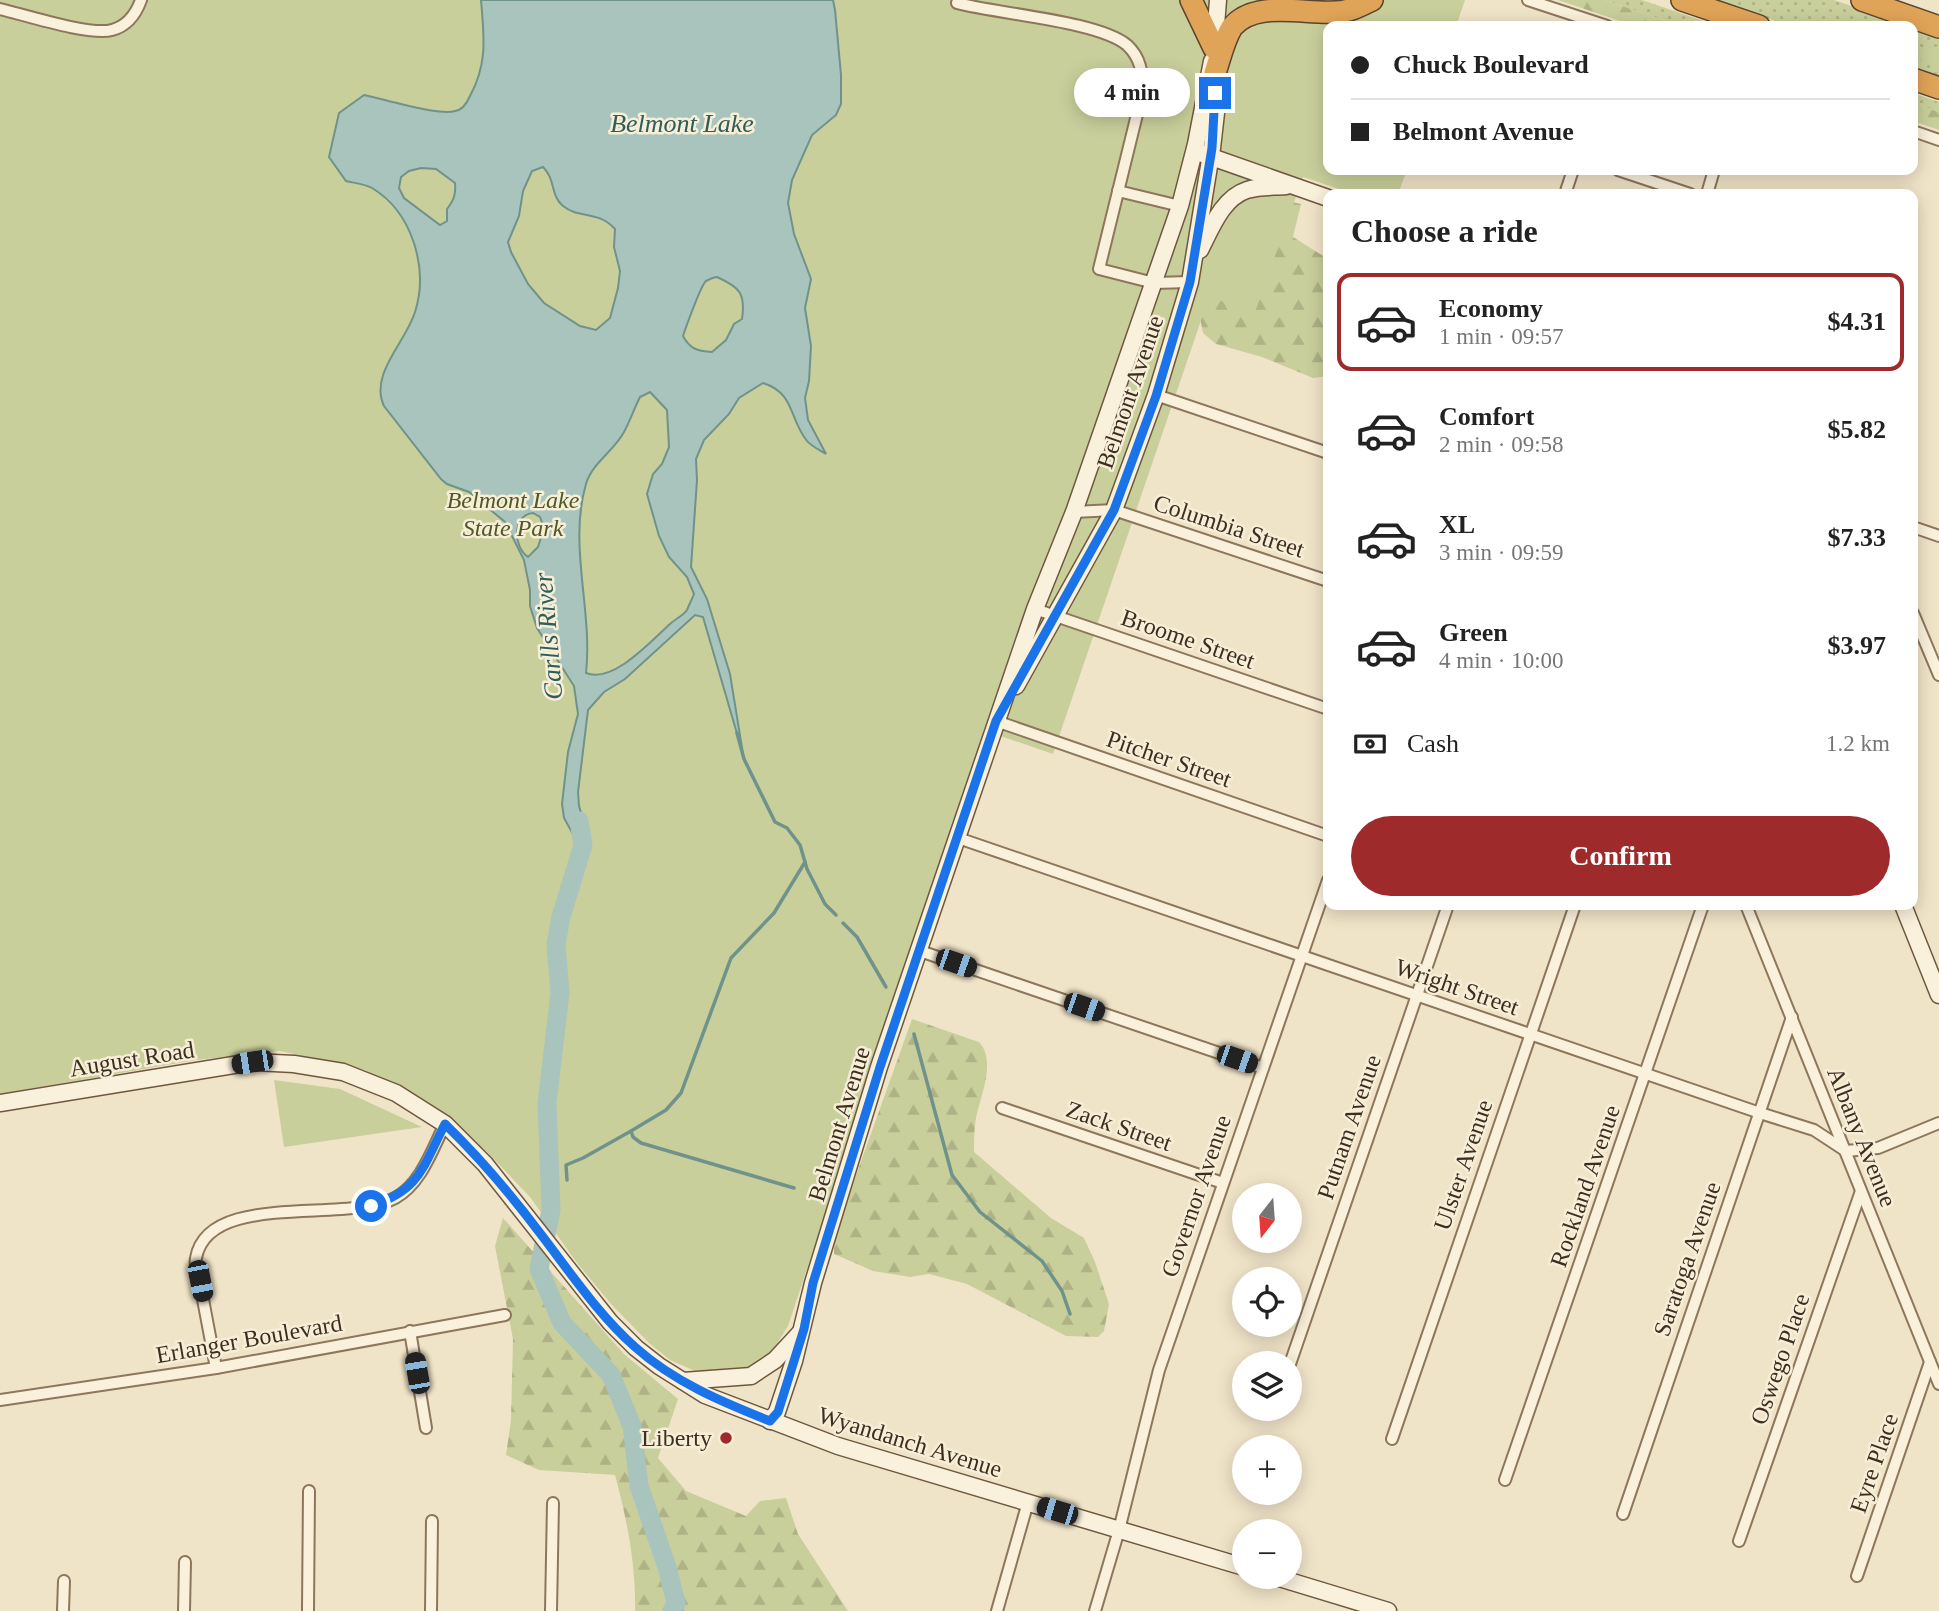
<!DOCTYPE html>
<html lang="en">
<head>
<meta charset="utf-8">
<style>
  body { margin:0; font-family:"Times New Roman",serif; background:#f6f6f6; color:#222; height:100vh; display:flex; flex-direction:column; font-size:26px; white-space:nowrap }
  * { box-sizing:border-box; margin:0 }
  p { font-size:23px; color:#767676 }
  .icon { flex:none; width:38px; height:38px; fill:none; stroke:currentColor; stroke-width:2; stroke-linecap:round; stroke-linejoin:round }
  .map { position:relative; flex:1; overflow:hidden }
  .details { position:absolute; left:1323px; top:189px; width:595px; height:721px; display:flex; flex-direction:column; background:#fff; border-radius:14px; box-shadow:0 4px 18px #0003 }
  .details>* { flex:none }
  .guide { position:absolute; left:1323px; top:21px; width:595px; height:154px; border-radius:14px; box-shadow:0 4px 18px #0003; display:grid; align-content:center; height:154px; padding:0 28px; background:#fff }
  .needle { width:46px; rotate:197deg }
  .fabs { position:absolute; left:1232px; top:1183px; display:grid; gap:14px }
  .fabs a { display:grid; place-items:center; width:70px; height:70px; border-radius:50%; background:#fff; box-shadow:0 4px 18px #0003; font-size:35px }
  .end { position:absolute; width:32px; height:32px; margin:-16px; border:9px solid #1a73e8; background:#fff; box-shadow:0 0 0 4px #fff }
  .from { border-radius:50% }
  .bubble { position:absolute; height:49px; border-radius:24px; background:#fff; box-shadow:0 4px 18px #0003; font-size:23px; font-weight:700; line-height:49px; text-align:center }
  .car { position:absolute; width:21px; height:42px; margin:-21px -10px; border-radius:9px; box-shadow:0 0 5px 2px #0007; background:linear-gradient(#222 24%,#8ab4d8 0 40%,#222 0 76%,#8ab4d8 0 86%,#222 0) }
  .guide b { display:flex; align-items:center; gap:24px; height:66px; font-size:26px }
  .guide b+b { border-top:2px solid #e0e0e0 }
  .guide i { width:18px; height:18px; background:#222 }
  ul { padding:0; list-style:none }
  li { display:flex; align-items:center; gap:21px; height:98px; margin:0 14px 10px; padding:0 14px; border:4px solid transparent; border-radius:14px }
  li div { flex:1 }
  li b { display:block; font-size:26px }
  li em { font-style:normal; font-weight:700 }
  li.selected { border-color:#9e2a2b }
  li>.icon { width:63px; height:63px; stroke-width:1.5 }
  h2 { padding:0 28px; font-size:32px; line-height:84px }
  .pay { display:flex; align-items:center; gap:18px; height:77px; padding:0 28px; font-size:26px }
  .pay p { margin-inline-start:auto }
  .button { display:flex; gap:14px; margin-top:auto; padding:14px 28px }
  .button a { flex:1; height:80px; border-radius:42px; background:#9e2a2b; color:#fff; font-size:28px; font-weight:700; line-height:80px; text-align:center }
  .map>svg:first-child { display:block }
  .grass { fill:url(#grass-dots) }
  .forest { fill:url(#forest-firs) }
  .park { fill:#c9cf9b }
  .water { fill:#a9c4bc; stroke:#6f938a; stroke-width:2; fill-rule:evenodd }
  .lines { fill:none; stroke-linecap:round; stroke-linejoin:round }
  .stream { stroke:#6f938a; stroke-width:3.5 }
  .river { stroke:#a9c4bc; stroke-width:19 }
  .street-casing { stroke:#8d765c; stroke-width:14 }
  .secondary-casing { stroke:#6f573f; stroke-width:19 }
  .highway-casing { stroke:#5b4430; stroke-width:24 }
  .street { stroke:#faf1dc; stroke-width:10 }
  .secondary { stroke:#faf1dc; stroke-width:16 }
  .highway { stroke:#e0a458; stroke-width:21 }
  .route { stroke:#1a73e8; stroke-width:9 }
  .poi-dot { fill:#9e2a2b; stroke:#f7eed8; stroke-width:2.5 }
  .labels { text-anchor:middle; stroke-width:5; stroke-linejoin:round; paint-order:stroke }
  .street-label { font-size:24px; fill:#3d2e20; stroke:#f7eed8 }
  .park-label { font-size:24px; font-style:italic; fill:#4d5a26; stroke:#f7eed8 }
  .poi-label { font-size:24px; fill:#3d2e20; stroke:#f7eed8; text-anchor:end }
  .water-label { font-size:26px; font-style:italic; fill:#2f5d5a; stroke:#f7eed8 }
</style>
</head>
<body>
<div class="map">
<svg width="1939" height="1611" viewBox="0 0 1939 1611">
  <defs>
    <pattern id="grass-dots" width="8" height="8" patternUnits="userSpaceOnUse" patternTransform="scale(1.75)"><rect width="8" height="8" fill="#c9cf9b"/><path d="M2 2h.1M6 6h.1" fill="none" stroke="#aeb285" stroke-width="1.8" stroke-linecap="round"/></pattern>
    <pattern id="forest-firs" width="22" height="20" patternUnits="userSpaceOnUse" patternTransform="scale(1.75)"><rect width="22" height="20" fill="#c9cf9b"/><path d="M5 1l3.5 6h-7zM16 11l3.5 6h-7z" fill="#aeb285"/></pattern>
  </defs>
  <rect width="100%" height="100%" fill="#f0e4c8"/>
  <g class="grass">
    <path d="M1604,0H1642L1718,26H1682Z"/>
    <path d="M1714,0H1834L1911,26H1790Z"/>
    <path d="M1913,27L1939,36V78L1913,69Z"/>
    <path d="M1913,93L1939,102V112L1913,103Z"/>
  </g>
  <g class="forest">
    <path d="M1558,0H1604L1682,26H1635Z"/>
    <path d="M1913,48L1939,53V66L1913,58Z"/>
    <path d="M1913,103L1939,112V130L1913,121Z"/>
    <path d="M1279,199L1301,204L1293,237L1328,259V376L1313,378L1262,357L1216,344L1203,333L1198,308Z"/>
    <path d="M912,1019L979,1042C997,1061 980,1097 976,1118C974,1129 974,1141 974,1152L1051,1218L1084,1238L1095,1262L1109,1304L1104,1331L1098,1337L1066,1336L967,1284L929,1274L910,1277L873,1271L834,1254V1237Z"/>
    <path d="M503,1218L624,1354L678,1399L658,1458L686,1491L746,1516L760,1501L786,1498L798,1534L848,1611H635C636,1564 627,1520 615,1475L539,1470L506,1455L511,1420L513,1339L495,1246Z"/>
  </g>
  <g class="park">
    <path d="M0,0H1465L1456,26H1328V170H1407L1398,194H1354L1303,177L1255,312L1209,297L1053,754L986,731L788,1326L770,1355L747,1371L717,1376L695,1371L670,1360L649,1343L612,1305L577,1263L530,1197L487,1152L435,1107L365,1070L280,1051L196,1060L0,1094Z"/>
    <path d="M274,1080L340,1089L422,1127L284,1147Z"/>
  </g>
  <path class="water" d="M481,0H833L835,10L841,75V104L836,115L812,135L792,180L788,203L794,234L811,279L805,308L811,346L809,381L805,398L808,420L826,454C820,450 811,446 807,441C789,419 795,393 763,383L739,398L729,414L704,440L696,459L697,480L691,567L707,599L730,674L743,754L703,617L695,615L625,679L604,692L588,710L578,792L579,806L588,836V845L578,843L564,818L562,804L568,752L578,714L574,686L537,628L530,606V590L524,560L505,522L469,492L447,484L441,479L384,406C369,374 406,342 415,312C429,268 412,212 372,188C365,184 354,183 346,181L329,157L339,113L364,95C384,99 438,116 455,111C463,110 467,103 470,96C488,63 484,36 481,0ZM543,167C556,180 550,195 563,206C579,219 598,210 615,229L614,247L620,271L618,288L610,318L596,330L580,326L544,303L528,284L511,252L508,242L519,216L523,191L532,171ZM421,168L436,169L455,183C456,194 454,200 447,209V221L440,225L404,198L399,188L401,177L409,171ZM717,277C739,287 746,293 742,319L734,324L726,340L712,352C697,351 690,349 683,336C686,327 701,285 706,281C708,280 715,277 717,277ZM650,392L667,410L669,447L662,464L653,474L647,494L659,536L669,557L687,577L694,594C692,599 689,605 687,610C683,616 675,619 670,624C651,641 613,684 586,673C593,611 568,545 586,484C592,463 614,451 624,432C630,421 634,409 640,397ZM533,513L540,517L544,528L538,547L528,557C513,547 512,515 533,513Z"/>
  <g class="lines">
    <g class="stream">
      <path d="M737,733L744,759L775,822L787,828L800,845L807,869L825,904L836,915"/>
      <path d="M843,923L857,937L886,987"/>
      <path d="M914,1034L952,1175L980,1212L1042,1261L1062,1291L1070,1314"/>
      <path d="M567,1180L566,1165L583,1158L631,1131"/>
      <path d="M794,1188L641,1143L633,1137L631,1131L666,1110L681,1093L731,958L774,913L805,862"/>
      <path d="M676,1603L682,1611"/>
    </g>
    <path class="river" d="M579,821L583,845L561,917L556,944L560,993L547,1103L551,1210L539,1269L562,1323L611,1375L632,1426L639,1486L667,1567L676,1603L672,1611"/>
    <defs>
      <g id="street">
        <path d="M1528,0L1607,26"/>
        <path d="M957,3C998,14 1098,21 1127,45C1141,58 1142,72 1143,90L1099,269L1154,283L1190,282"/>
        <path d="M0,9C25,15 90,36 112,30C127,26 136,14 141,0"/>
        <path d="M1913,131L1939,140"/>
        <path d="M1618,170L1690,194"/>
        <path d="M1118,191L1180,206"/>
        <path d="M1565,194L1573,170"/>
        <path d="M1707,194L1714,170"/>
        <path d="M1156,395L1328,453"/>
        <path d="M1074,512L1114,510L1328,581"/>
        <path d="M1913,527L1939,536"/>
        <path d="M1035,609L1328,709"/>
        <path d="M1913,613L1939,675"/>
        <path d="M996,721L1328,836"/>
        <path d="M958,838L1760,1113L1814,1130L1846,1151L1878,1148L1939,1123"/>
        <path d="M1746,905L1939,1384"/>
        <path d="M920,951L1263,1068"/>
        <path d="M1002,1108L1223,1183"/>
        <path d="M410,1331L426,1428"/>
        <path d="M1290,1364L1448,905"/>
        <path d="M216,1368C211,1342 206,1316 201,1289C199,1280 194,1267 196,1258C208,1190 347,1224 395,1198C421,1184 432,1150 445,1124"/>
        <path d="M0,1400L216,1368L505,1315"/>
        <path d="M1392,1439L1575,905"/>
        <path d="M1505,1480L1703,905"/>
        <path d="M1623,1514L1792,1017"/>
        <path d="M1739,1541L1861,1191"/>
        <path d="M1857,1576L1930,1362"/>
        <path d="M63,1611L64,1581"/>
        <path d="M184,1611L185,1562"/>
        <path d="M308,1611L309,1491"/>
        <path d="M431,1611L432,1521"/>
        <path d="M551,1611L553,1503"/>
        <path d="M997,1611L1028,1502"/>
        <path d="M1095,1611L1119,1530L1159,1370L1328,880"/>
      </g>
      <g id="secondary">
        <path d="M1214,50L1218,0"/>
        <path d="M1200,153L1328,198"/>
        <path d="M1200,250C1211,229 1222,198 1247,190C1259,186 1273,187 1286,186"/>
        <path d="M1016,686L1114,510L1156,395L1190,282L1212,148L1216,113L1215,79"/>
        <path d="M1903,905L1939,995"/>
        <path d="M0,1103L252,1062L294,1064L343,1072L396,1093L445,1124L485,1164L610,1322L636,1348L659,1366L705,1395L838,1446L1244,1567"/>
        <path d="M683,1381L751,1376L775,1360L800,1333"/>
        <path d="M770,1421L777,1412L794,1361L813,1283L879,1067L1035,609L1074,512L1180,206L1196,144L1212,61"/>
        <path d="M1276,1577L1388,1611"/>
      </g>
      <g id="highway">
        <path d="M1191,0L1214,48"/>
        <path d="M1682,0L1759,26"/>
        <path d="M1862,0L1939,27"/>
        <path d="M1215,73C1220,58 1224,40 1232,27C1255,0 1302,14 1335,12C1349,12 1360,6 1372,0"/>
        <path d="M1913,79L1939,88"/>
      </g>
    </defs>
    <use href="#street" class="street-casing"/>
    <use href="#secondary" class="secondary-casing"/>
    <use href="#highway" class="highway-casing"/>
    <use href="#street" class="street"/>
    <use href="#secondary" class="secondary"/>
    <use href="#highway" class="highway"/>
  </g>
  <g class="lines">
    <path class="route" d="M371,1206C421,1189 422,1168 445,1124C481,1159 513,1197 543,1237C572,1275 599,1315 635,1347C674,1382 722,1402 770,1421L778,1412L804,1329L813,1283L880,1067L996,721L1114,510L1156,396L1190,282L1212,148L1215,93"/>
  </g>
  <circle class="poi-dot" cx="726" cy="1438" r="7"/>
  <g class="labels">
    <g class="street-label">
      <text transform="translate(1130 392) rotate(-71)" y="8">Belmont Avenue</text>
      <text transform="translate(1229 526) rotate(18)" y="8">Columbia Street</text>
      <text transform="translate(1188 639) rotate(19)" y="8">Broome Street</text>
      <text transform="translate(1169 759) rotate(19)" y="8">Pitcher Street</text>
      <text transform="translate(1457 987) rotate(19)" y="8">Wright Street</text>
      <text transform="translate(132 1059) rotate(-9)" y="8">August Road</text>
      <text transform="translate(839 1124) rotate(-73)" y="8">Belmont Avenue</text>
      <text transform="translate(1119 1126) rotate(19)" y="8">Zack Street</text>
      <text transform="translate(1349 1127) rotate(-71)" y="8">Putnam Avenue</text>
      <text transform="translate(1862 1137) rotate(68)" y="8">Albany Avenue</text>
      <text transform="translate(1463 1165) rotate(-71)" y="8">Ulster Avenue</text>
      <text transform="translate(1585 1186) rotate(-71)" y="8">Rockland Avenue</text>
      <text transform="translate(1196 1196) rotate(-71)" y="8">Governor Avenue</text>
      <text transform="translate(1687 1259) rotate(-71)" y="8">Saratoga Avenue</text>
      <text transform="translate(249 1339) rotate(-10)" y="8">Erlanger Boulevard</text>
      <text transform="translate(1780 1359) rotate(-71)" y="8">Oswego Place</text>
      <text transform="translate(910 1442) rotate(17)" y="8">Wyandanch Avenue</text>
      <text transform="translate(1874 1463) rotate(-71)" y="8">Eyre Place</text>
    </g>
    <g class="park-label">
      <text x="513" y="508">Belmont Lake<tspan x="513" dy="28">State Park</tspan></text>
    </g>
    <g class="poi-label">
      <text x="712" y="1446">Liberty</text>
    </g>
    <g class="water-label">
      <text x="682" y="132">Belmont Lake</text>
      <text transform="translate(548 636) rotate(-95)" y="9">Carlls River</text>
    </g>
  </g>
</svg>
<div class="fabs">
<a><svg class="needle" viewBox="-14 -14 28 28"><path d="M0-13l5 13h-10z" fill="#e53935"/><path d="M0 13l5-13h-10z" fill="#767676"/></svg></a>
<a><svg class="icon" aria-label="locate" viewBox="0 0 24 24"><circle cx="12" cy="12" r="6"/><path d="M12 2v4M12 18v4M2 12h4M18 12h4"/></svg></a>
<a><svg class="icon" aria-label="layers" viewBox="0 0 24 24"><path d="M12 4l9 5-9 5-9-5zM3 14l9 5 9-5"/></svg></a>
<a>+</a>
<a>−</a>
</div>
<i class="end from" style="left:371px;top:1206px"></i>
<i class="end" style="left:1215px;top:93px"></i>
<div class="bubble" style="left:1074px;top:68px;width:116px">4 min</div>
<i class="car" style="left:956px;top:963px;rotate:109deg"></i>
<i class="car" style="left:1084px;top:1007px;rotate:109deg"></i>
<i class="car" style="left:1237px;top:1059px;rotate:109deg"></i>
<i class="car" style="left:252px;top:1062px;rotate:261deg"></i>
<i class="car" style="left:200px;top:1281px;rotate:169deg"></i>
<i class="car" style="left:417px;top:1373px;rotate:350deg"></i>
<i class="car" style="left:1057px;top:1511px;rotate:287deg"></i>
<div class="guide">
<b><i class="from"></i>Chuck Boulevard</b>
<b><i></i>Belmont Avenue</b>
</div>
<section class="details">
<h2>Choose a ride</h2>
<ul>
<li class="selected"><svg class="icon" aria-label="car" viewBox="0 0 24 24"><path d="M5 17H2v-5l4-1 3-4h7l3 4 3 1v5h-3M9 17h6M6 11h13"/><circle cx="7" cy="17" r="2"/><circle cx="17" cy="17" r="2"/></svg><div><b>Economy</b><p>1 min · 09:57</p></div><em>$4.31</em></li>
<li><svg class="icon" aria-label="car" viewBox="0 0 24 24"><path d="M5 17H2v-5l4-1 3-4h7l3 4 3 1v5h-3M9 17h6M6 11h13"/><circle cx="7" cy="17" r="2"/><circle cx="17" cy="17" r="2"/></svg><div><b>Comfort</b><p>2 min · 09:58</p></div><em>$5.82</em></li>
<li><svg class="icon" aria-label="car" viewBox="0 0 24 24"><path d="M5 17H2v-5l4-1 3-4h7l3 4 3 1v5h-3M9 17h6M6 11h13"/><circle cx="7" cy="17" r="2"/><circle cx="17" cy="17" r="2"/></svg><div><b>XL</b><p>3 min · 09:59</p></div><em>$7.33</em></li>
<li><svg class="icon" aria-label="car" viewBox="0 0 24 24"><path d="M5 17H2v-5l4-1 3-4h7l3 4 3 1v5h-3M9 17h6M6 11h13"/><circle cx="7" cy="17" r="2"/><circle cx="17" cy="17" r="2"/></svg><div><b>Green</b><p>4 min · 10:00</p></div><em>$3.97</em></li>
</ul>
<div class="pay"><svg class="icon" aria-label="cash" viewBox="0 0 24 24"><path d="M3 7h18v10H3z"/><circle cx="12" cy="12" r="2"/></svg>Cash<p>1.2 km</p></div>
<div class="button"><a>Confirm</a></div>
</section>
</div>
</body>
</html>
